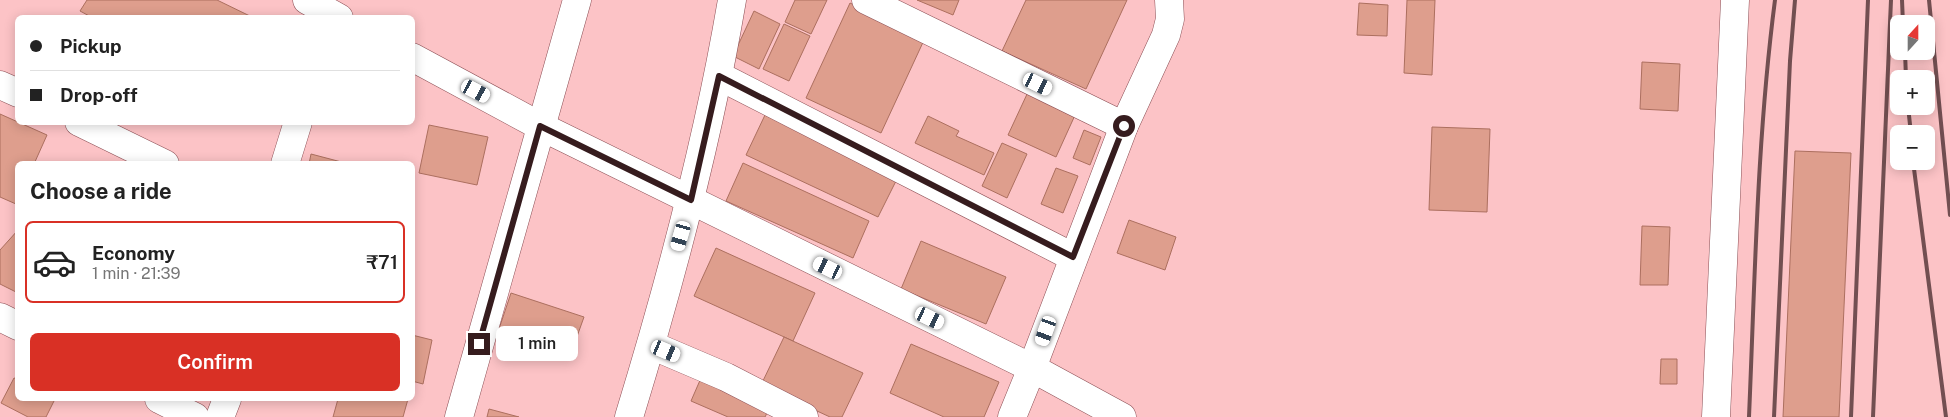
<!DOCTYPE html>
<html lang="en">
<head>
<meta charset="utf-8">
<style>
  body { margin:0; font-family:"Public Sans",sans-serif; background:#f6f6f6; color:#222; height:100vh; display:flex; flex-direction:column; font-size:19px; white-space:nowrap }
  * { box-sizing:border-box; margin:0 }
  p { font-size:16px; color:#767676 }
  .icon { flex:none; width:28px; height:28px; fill:none; stroke:currentColor; stroke-width:2; stroke-linecap:round; stroke-linejoin:round }
  .map { position:relative; flex:1; overflow:hidden }
  .details { position:absolute; left:15px; top:161px; width:400px; height:240px; display:flex; flex-direction:column; background:#fff; border-radius:8px; box-shadow:0 2px 12px #0003 }
  .details>* { flex:none }
  .guide { position:absolute; left:15px; top:15px; width:400px; height:110px; border-radius:8px; box-shadow:0 2px 12px #0003; display:grid; align-content:center; height:110px; padding:0 15px; background:#fff }
  .needle { width:32px; rotate:21deg }
  .buttons { position:absolute; left:1890px; top:15px; display:grid; gap:10px }
  .buttons a { display:grid; place-items:center; width:45px; height:45px; border-radius:8px; background:#fff; box-shadow:0 2px 12px #0003; font-size:25px }
  .end { position:absolute; width:22px; height:22px; margin:-11px; border:6px solid #361c1e; background:#fff; box-shadow:0 0 0 2px #fff }
  .from { border-radius:50% }
  .bubble { position:absolute; height:35px; border-radius:8px; background:#fff; box-shadow:0 2px 12px #0003; font-size:16px; font-weight:600; line-height:35px; text-align:center }
  .car { position:absolute; width:15px; height:30px; margin:-15px -8px; border-radius:6px; box-shadow:0 0 4px 1px #0007; background:linear-gradient(#fff 24%,#345 0 40%,#fff 0 76%,#345 0 86%,#fff 0) }
  .guide b { display:flex; align-items:center; gap:18px; height:48px; font-size:19px }
  .guide b+b { border-top:1px solid #e0e0e0 }
  .guide i { width:12px; height:12px; background:#222 }
  ul { padding:0; list-style:none }
  li { display:flex; align-items:center; gap:15px; height:82px; margin:0 10px 8px; padding:0 5px; border:2px solid #e0e0e0; border-radius:8px }
  li div { flex:1 }
  li b { display:block; font-size:19px }
  li em { font-style:normal; font-weight:600 }
  li.active { border-color:#d93025 }
  li>.icon { width:45px; height:45px; stroke-width:1.5 }
  h2 { padding:0 15px; font-size:22px; line-height:60px }
  .action { display:flex; gap:10px; margin-top:auto; padding:10px 15px }
  .action a { flex:1; height:58px; border-radius:8px; background:#d93025; color:#fff; font-size:20px; font-weight:600; line-height:58px; text-align:center }
  .map>svg:first-child { display:block }
  .building { fill:#de9e8d; stroke:#ac6f5f }
  .lines { fill:none; stroke-linecap:round; stroke-linejoin:round }
  .street-casing { stroke:#8c4f55; stroke-width:29 }
  .street { stroke:#fff; stroke-width:28 }
  .rail { stroke:#724f51; stroke-width:4 }
  .route { stroke:#361c1e; stroke-width:6 }
</style>
</head>
<body>
<div class="map">
<svg width="1950" height="417" viewBox="0 0 1950 417">
  <rect width="100%" height="100%" fill="#fcc3c6"/>
  <g class="building">
    <path d="M87,0H217L254,18H93L80,11Z"/>
    <path d="M795,0H827L811,34L785,22Z"/>
    <path d="M917,0H959L953,15Z"/>
    <path d="M1026,0H1127L1086,89L1002,51Z"/>
    <path d="M1407,0H1435L1432,75L1404,73Z"/>
    <path d="M850,3L925,38L881,133L806,98Z"/>
    <path d="M1359,3L1388,5L1387,36L1357,35Z"/>
    <path d="M754,11L780,24L759,69L733,56Z"/>
    <path d="M784,24L810,36L789,81L763,69Z"/>
    <path d="M1642,62L1680,64L1678,111L1640,109Z"/>
    <path d="M1028,92L1076,113L1056,157L1008,135Z"/>
    <path d="M0,114L47,135L34,164H18L16,204L0,197Z"/>
    <path d="M765,115L898,177L878,217L746,155Z"/>
    <path d="M928,116L959,131L956,136L994,153L984,175L915,143Z"/>
    <path d="M429,125L488,137L477,185L419,173Z"/>
    <path d="M1432,127L1490,129L1487,212L1429,210Z"/>
    <path d="M1084,130L1101,137L1090,165L1073,158Z"/>
    <path d="M1002,143L1027,154L1007,198L982,186Z"/>
    <path d="M1795,151L1851,153L1839,417H1783Z"/>
    <path d="M311,154L349,164H309Z"/>
    <path d="M743,163L869,221L853,258L726,201Z"/>
    <path d="M1056,168L1078,176L1063,213L1041,204Z"/>
    <path d="M1129,220L1176,237L1165,270L1117,253Z"/>
    <path d="M1642,226L1670,227L1668,285H1640Z"/>
    <path d="M18,230V293L0,284V250Z"/>
    <path d="M921,241L1006,277L986,324L901,289Z"/>
    <path d="M716,248L815,293L793,341L694,296Z"/>
    <path d="M511,293L584,317L570,356L498,332Z"/>
    <path d="M412,335L432,340L423,384L412,381Z"/>
    <path d="M784,337L863,373L842,417H830L761,385Z"/>
    <path d="M911,344L999,382L984,417H944L890,393Z"/>
    <path d="M1661,359H1677V384H1660Z"/>
    <path d="M14,378L18,379V399H55L46,417H28L1,403Z"/>
    <path d="M701,378L770,407L765,417H728L691,401Z"/>
    <path d="M338,399H408L403,417H333Z"/>
    <path d="M489,409L519,417H487Z"/>
  </g>
  <g class="lines">
    <defs>
      <g id="street">
        <path d="M307,0L339,18"/>
        <path d="M866,0L1124,126"/>
        <path d="M412,57L540,126L1032,368L1122,417"/>
        <path d="M719,76L1073,257"/>
        <path d="M0,85L18,93"/>
        <path d="M79,122L165,164"/>
        <path d="M285,164L298,122"/>
        <path d="M0,317L18,326"/>
        <path d="M651,345L726,377L804,417"/>
        <path d="M159,399L195,417"/>
        <path d="M220,417L227,399"/>
        <path d="M459,417L577,0"/>
        <path d="M629,417C671,280 708,142 732,0"/>
        <path d="M1012,417L1032,368L1124,126L1166,35L1170,19L1169,0"/>
        <path d="M1716,417L1735,0"/>
      </g>
    </defs>
    <use href="#street" class="street-casing"/>
    <use href="#street" class="street"/>
    <g class="rail">
      <path d="M1902,0L1903,24"/>
      <path d="M1929,0L1950,215"/>
      <path d="M1905,51L1906,79"/>
      <path d="M1908,106L1911,134"/>
      <path d="M1913,161L1946,417"/>
      <path d="M1749,417C1755,278 1757,138 1775,0"/>
      <path d="M1774,417L1790,61L1795,0"/>
      <path d="M1851,417L1868,0"/>
      <path d="M1873,417L1891,0"/>
    </g>
  </g>
  <g class="lines">
    <path class="route" d="M479,344L540,126L691,200L719,76L1073,257L1124,126"/>
  </g>
</svg>
<div class="buttons">
<a><svg class="needle" viewBox="-14 -14 28 28"><path d="M0-13l5 13h-10z" fill="#e53935"/><path d="M0 13l5-13h-10z" fill="#767676"/></svg></a>
<a>+</a>
<a>−</a>
</div>
<i class="end from" style="left:1124px;top:126px"></i>
<i class="end" style="left:479px;top:344px"></i>
<div class="bubble" style="left:496px;top:326px;width:82px">1 min</div>
<i class="car" style="left:1038px;top:84px;rotate:116deg"></i>
<i class="car" style="left:476px;top:91px;rotate:118deg"></i>
<i class="car" style="left:681px;top:236px;rotate:196deg"></i>
<i class="car" style="left:828px;top:268px;rotate:296deg"></i>
<i class="car" style="left:930px;top:318px;rotate:116deg"></i>
<i class="car" style="left:1046px;top:331px;rotate:200deg"></i>
<i class="car" style="left:666px;top:351px;rotate:113deg"></i>
<div class="guide">
<b><i class="from"></i>Pickup</b>
<b><i></i>Drop-off</b>
</div>
<section class="details">
<h2>Choose a ride</h2>
<ul>
<li class="active"><svg class="icon" aria-label="car" viewBox="0 0 24 24"><path d="M5 17H2v-5l4-1 3-4h7l3 4 3 1v5h-3M9 17h6M6 11h13"/><circle cx="7" cy="17" r="2"/><circle cx="17" cy="17" r="2"/></svg><div><b>Economy</b><p>1 min · 21:39</p></div><em>₹71</em></li>
</ul>
<div class="action"><a>Confirm</a></div>
</section>
</div>
</body>
</html>
